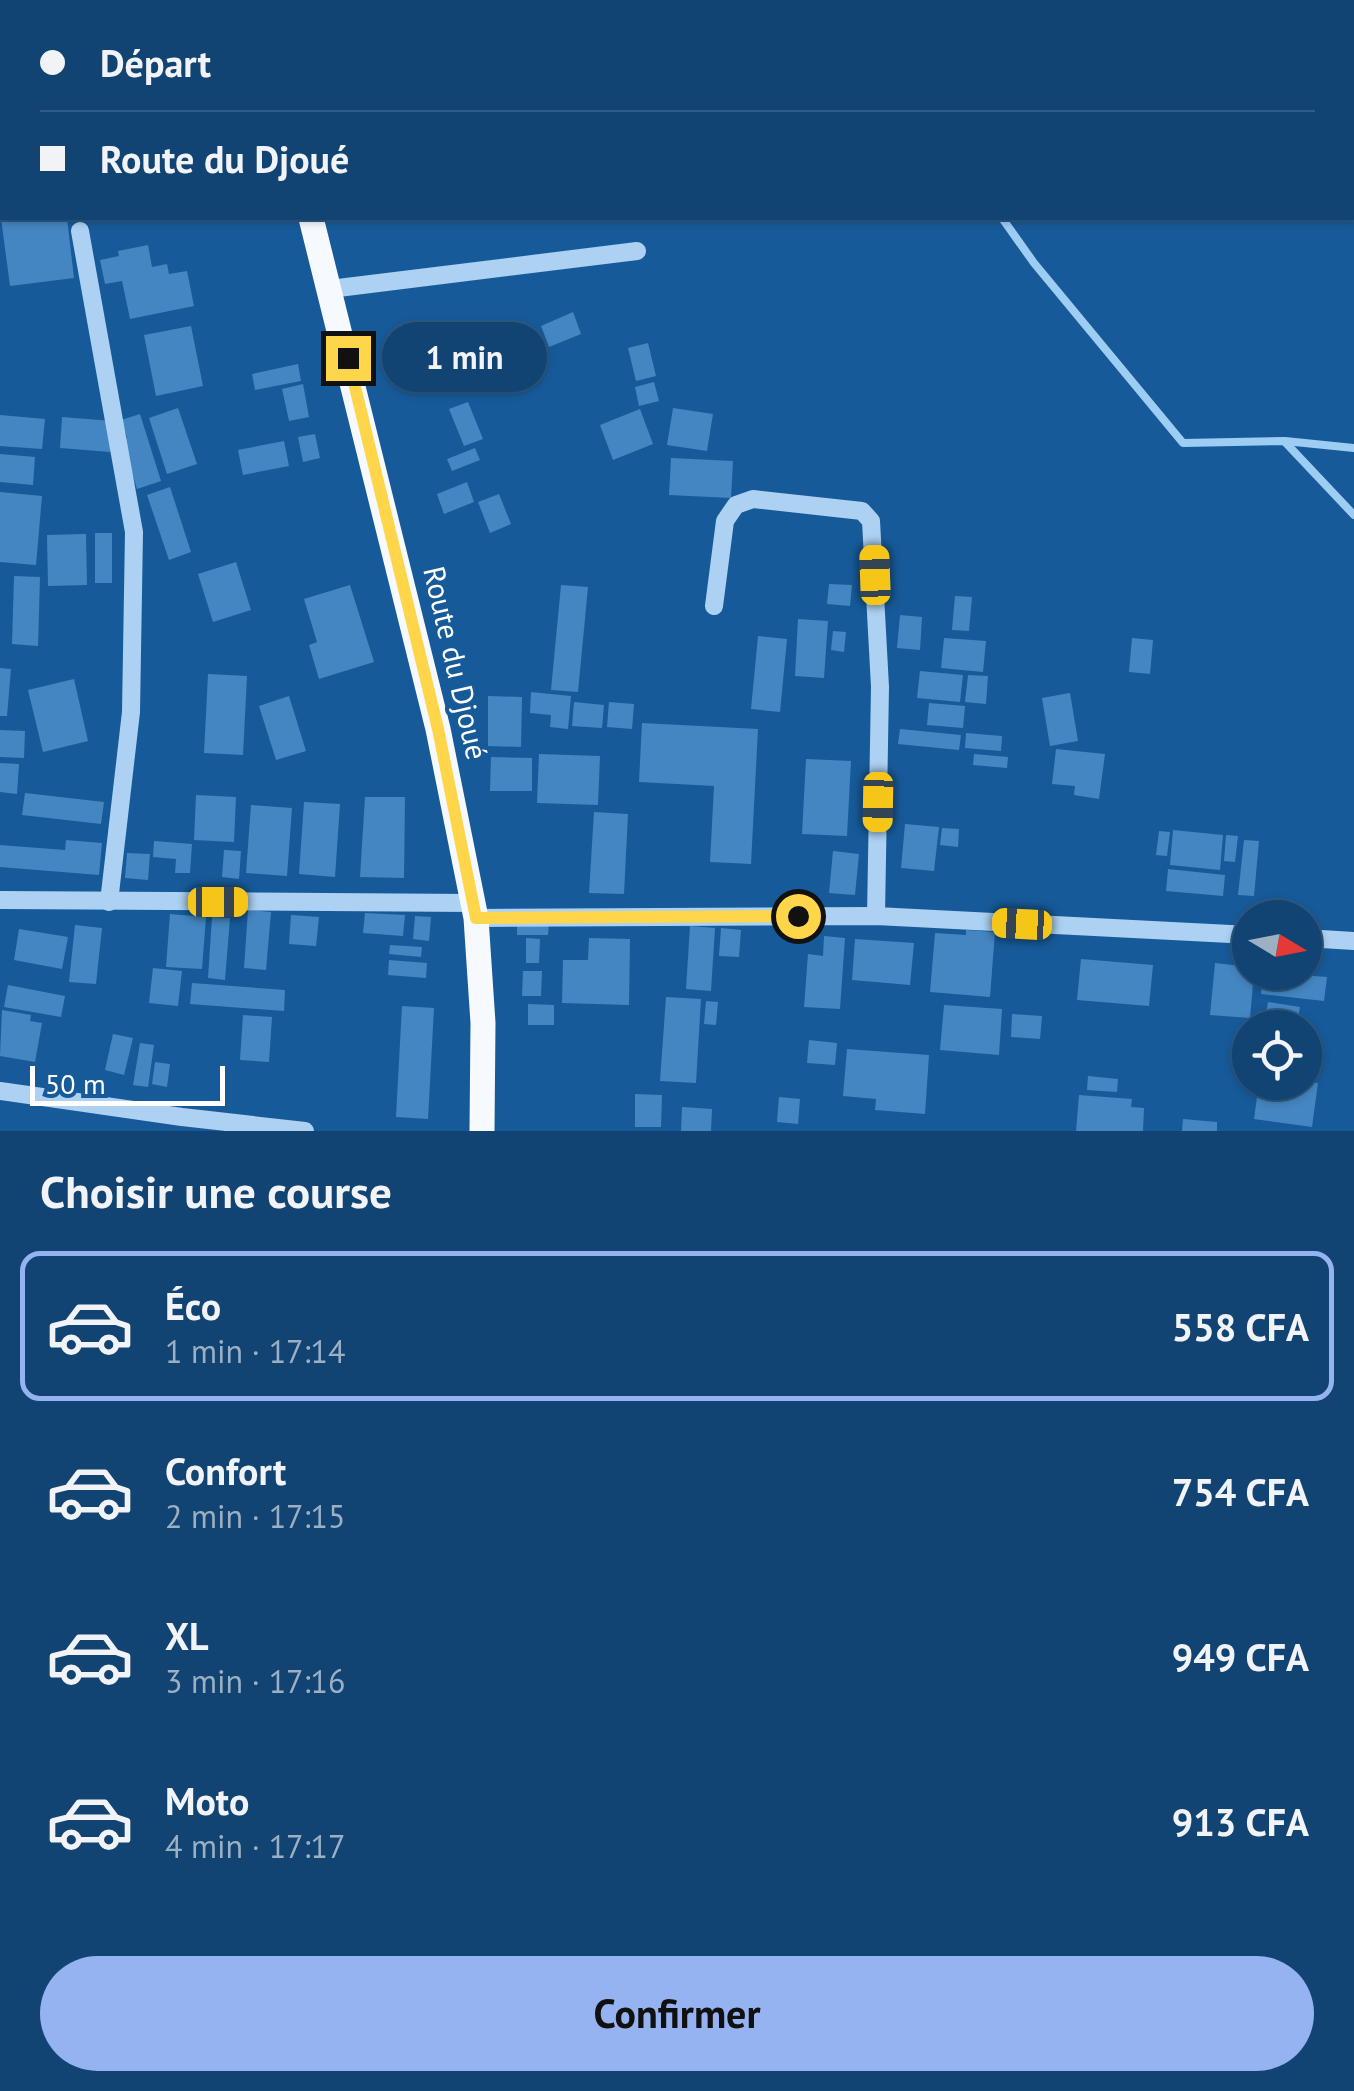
<!DOCTYPE html>
<html lang="fr">
<head>
<meta charset="utf-8">
<style>
  body { margin:0; font-family:"PT Sans",sans-serif; background:#1e4e7b; color:#f1f3f6; height:100vh; display:flex; flex-direction:column; font-size:38px; white-space:nowrap }
  * { box-sizing:border-box; margin:0 }
  p { font-size:32px; color:#9cb0c4 }
  .icon { flex:none; width:55px; height:55px; fill:none; stroke:currentColor; stroke-width:2; stroke-linecap:round; stroke-linejoin:round }
  .map { position:relative; height:1131px; overflow:hidden }
  .drawer { display:flex; flex-direction:column; background:#114473; flex:1 }
  .drawer>* { flex:none }
  .top-card { position:absolute; left:0px; top:0px; width:1355px; height:220px; box-shadow:0 2px 8px #0004,0 0 0 2px #305c85; display:grid; align-content:center; height:220px; padding:0 40px; background:#114473 }
  .needle { width:65px; rotate:100deg }
  .tools { position:absolute; left:1232px; top:900px; display:grid; gap:20px }
  .tools a { display:grid; place-items:center; width:90px; height:90px; border-radius:50%; background:#114473; box-shadow:0 2px 8px #0004,0 0 0 2px #305c85; font-size:50px }
  .scale { position:absolute; left:30px; bottom:25px; width:195px; box-sizing:border-box; padding-left:10px; border:5px solid #fff; border-top:0; font-size:28px; line-height:35px; white-space:nowrap; color:#fff; -webkit-text-stroke:8px #175a99; paint-order:stroke }
  .end { position:absolute; width:45px; height:45px; margin:-22px; border:12px solid #ffd54a; background:#111; box-shadow:0 0 0 5px #111 }
  .from { border-radius:50% }
  .bubble { position:absolute; height:70px; border-radius:35px; background:#114473; box-shadow:0 2px 8px #0004,0 0 0 2px #305c85; font-size:32px; font-weight:700; line-height:70px; text-align:center }
  .car { position:absolute; width:30px; height:60px; margin:-30px -15px; border-radius:12px; box-shadow:0 0 8px 2px #0007; background:linear-gradient(#f5c518 24%,#345 0 40%,#f5c518 0 76%,#345 0 86%,#f5c518 0) }
  .top-card b { display:flex; align-items:center; gap:35px; height:95px; font-size:38px }
  .top-card b+b { border-top:2px solid #305c85 }
  .top-card i { width:25px; height:25px; background:#f1f3f6 }
  ul { padding:0; list-style:none }
  li { display:flex; align-items:center; gap:30px; height:150px; margin:0 20px 15px; padding:0 20px; border:5px solid transparent; border-radius:20px }
  li div { flex:1 }
  li b { display:block; font-size:38px }
  li em { font-style:normal; font-weight:700 }
  li.on { border-color:#95b2f1 }
  li>.icon { width:90px; height:90px; stroke-width:1.5 }
  h2 { padding:0 40px; font-size:45px; line-height:120px }
  .primary-button { display:flex; gap:20px; margin-top:auto; padding:20px 40px }
  .primary-button a { flex:1; height:115px; border-radius:60px; background:#95b2f1; color:#111; font-size:40px; font-weight:700; line-height:115px; text-align:center }
  .map>svg:first-child { display:block }
  .lines { fill:none; stroke-linecap:round; stroke-linejoin:round }
  .stream { stroke:#9ecdf4; stroke-width:8 }
  .building { fill:#4486c1 }
  .minor { stroke:#acd1f2; stroke-width:18 }
  .major { stroke:#f6faff; stroke-width:25 }
  .route { stroke:#ffd54a; stroke-width:12 }
  .labels { text-anchor:middle; stroke-width:8; stroke-linejoin:round; paint-order:stroke }
  .street-label { font-size:30px; fill:#fff; stroke:#175a99 }
</style>
</head>
<body>
<div class="map">
<svg width="1354" height="1131" viewBox="0 0 1354 1131">
  <rect width="100%" height="100%" fill="#175a99"/>
  <g class="lines">
    <g class="stream">
      <path d="M844,0L846,2"/>
      <path d="M1002,218L1034,263L1183,443L1285,441L1354,448"/>
      <path d="M1285,442L1354,515"/>
    </g>
  </g>
  <g class="building">
    <path d="M1,218H67L74,278L10,286Z"/>
    <path d="M148,245L152,267L167,264L169,274L187,271L194,306L130,319L122,281L105,284L100,260L119,256L118,251Z"/>
    <path d="M573,312L581,334L549,347L541,326Z"/>
    <path d="M191,326L203,386L156,396L144,335Z"/>
    <path d="M648,343L656,376L636,381L628,348Z"/>
    <path d="M298,364L301,381L255,390L252,374Z"/>
    <path d="M654,382L659,401L639,406L635,387Z"/>
    <path d="M303,384L309,417L289,421L282,389Z"/>
    <path d="M468,402L483,439L464,446L449,409Z"/>
    <path d="M178,408L197,464L167,474L149,418Z"/>
    <path d="M673,408L713,414L707,451L667,445Z"/>
    <path d="M640,409L653,444L613,460L600,425Z"/>
    <path d="M140,414L161,481L137,489L122,440L127,438L121,420Z"/>
    <path d="M0,415L45,419L42,449L0,446Z"/>
    <path d="M62,417L112,421L110,452L60,448Z"/>
    <path d="M315,434L320,458L303,462L298,437Z"/>
    <path d="M284,441L289,466L243,475L238,450Z"/>
    <path d="M475,448L480,460L452,471L447,459Z"/>
    <path d="M0,454L35,457L33,485L0,482Z"/>
    <path d="M671,458L733,461L731,498L669,495Z"/>
    <path d="M467,482L474,502L444,514L437,494Z"/>
    <path d="M170,487L191,552L169,560L147,495Z"/>
    <path d="M0,492L42,496L36,565L0,562Z"/>
    <path d="M499,494L511,524L490,533L478,502Z"/>
    <rect x="95" y="533" width="17" height="50"/>
    <path d="M86,534L87,585L48,586L47,535Z"/>
    <path d="M236,562L251,610L213,622L198,574Z"/>
    <path d="M14,576L40,577L38,646L12,644Z"/>
    <path d="M829,584L852,585L850,606L827,604Z"/>
    <path d="M350,585L374,662L319,679L309,645L317,642L304,599Z"/>
    <path d="M561,585L588,587L578,692L551,690Z"/>
    <path d="M955,596L972,597L969,631L952,630Z"/>
    <path d="M900,615L922,617L920,650L897,648Z"/>
    <path d="M798,619L828,621L824,678L795,676Z"/>
    <path d="M833,631L846,632L844,652L831,650Z"/>
    <path d="M758,636L787,639L780,712L751,709Z"/>
    <path d="M944,638L986,641L983,672L941,668Z"/>
    <path d="M1132,638L1153,640L1150,674L1129,672Z"/>
    <path d="M0,668L11,669L7,716H0Z"/>
    <path d="M920,671L963,675L960,702L917,698Z"/>
    <path d="M208,674L247,676L243,755L204,753Z"/>
    <path d="M968,675L988,676L986,704L965,702Z"/>
    <path d="M74,679L88,741L43,752L28,690Z"/>
    <path d="M531,692L571,696L568,729L550,727L551,715L530,713Z"/>
    <path d="M1070,693L1078,741L1050,746L1042,698Z"/>
    <path d="M289,696L306,751L276,760L259,706Z"/>
    <path d="M488,696L522,697L521,747L488,746Z"/>
    <path d="M574,702L604,705L602,728L572,726Z"/>
    <path d="M609,702L634,704L632,729L607,727Z"/>
    <path d="M929,703L965,706L963,728L927,725Z"/>
    <path d="M642,723L758,729L751,864L710,862L714,786L639,782Z"/>
    <path d="M900,729L961,735L959,750L898,744Z"/>
    <path d="M0,730L25,731L24,758L0,757Z"/>
    <path d="M966,733L1002,736L1001,751L965,748Z"/>
    <path d="M1056,749L1105,754L1099,799L1074,795L1075,786L1052,784Z"/>
    <path d="M539,754L600,756L598,805L537,803Z"/>
    <path d="M974,754L1008,757L1007,768L973,765Z"/>
    <path d="M491,757L532,758V791H490Z"/>
    <path d="M806,759L851,761L847,836L802,834Z"/>
    <path d="M0,763L19,764L17,794L0,792Z"/>
    <path d="M25,793L104,802L101,824L22,815Z"/>
    <path d="M196,795L236,797L234,842L194,840Z"/>
    <path d="M365,797H405L404,878L360,877Z"/>
    <path d="M304,802L340,804L335,877L299,874Z"/>
    <path d="M251,805L292,808L287,876L246,873Z"/>
    <path d="M594,812L628,814L624,894L589,893Z"/>
    <path d="M905,824L939,827L934,871L901,868Z"/>
    <path d="M942,828L959,829L958,847L940,845Z"/>
    <path d="M1173,830L1223,835L1220,870L1170,865Z"/>
    <path d="M1159,831L1170,832L1167,856L1156,855Z"/>
    <path d="M1226,835L1238,836L1235,862L1224,861Z"/>
    <path d="M66,840L102,843L99,875L0,867V845L65,850Z"/>
    <path d="M1244,840L1259,841L1254,896L1238,895Z"/>
    <path d="M154,841L192,844L190,873H175L176,859L153,857Z"/>
    <path d="M224,850L241,851L239,879L222,877Z"/>
    <path d="M833,851L859,854L855,895L829,893Z"/>
    <path d="M127,853L150,854L148,880L125,878Z"/>
    <path d="M1168,869L1225,875L1223,896L1166,891Z"/>
    <path d="M248,910L271,912L266,970L244,968Z"/>
    <path d="M365,913L405,915L403,936L363,933Z"/>
    <path d="M170,914L206,917L202,969L166,967Z"/>
    <path d="M291,915L319,917L316,946L289,944Z"/>
    <path d="M415,916L431,917L429,941L413,939Z"/>
    <path d="M212,917L230,918L225,980L208,978Z"/>
    <path d="M517,922L549,923L548,935H517Z"/>
    <path d="M75,925L102,928L96,984L69,982Z"/>
    <path d="M690,926L715,928L711,991L686,989Z"/>
    <path d="M721,928L741,930L739,957L719,956Z"/>
    <path d="M19,929L68,937L62,969L14,960Z"/>
    <path d="M966,930L995,932L990,997L930,992L935,933L966,935Z"/>
    <path d="M824,936L845,938L840,1009L804,1007L808,954L823,956Z"/>
    <path d="M526,938L540,939L539,963H526Z"/>
    <path d="M589,938L630,939L629,1005L562,1003L563,960H588Z"/>
    <path d="M855,939L914,943L910,985L852,980Z"/>
    <path d="M390,945L422,947L421,957L389,954Z"/>
    <path d="M1081,959L1153,965L1149,1006L1077,1000Z"/>
    <path d="M389,960L427,963L426,978L388,975Z"/>
    <path d="M1215,963L1250,967V972H1254L1250,1018L1210,1015Z"/>
    <path d="M153,968L182,971L178,1006L149,1003Z"/>
    <path d="M523,971H542L541,996H522Z"/>
    <path d="M1263,972L1327,977L1324,1001L1261,994Z"/>
    <path d="M192,983L285,990L284,1011L190,1004Z"/>
    <path d="M8,985L65,996L61,1017L4,1007Z"/>
    <path d="M666,997L701,999L696,1083L660,1081Z"/>
    <path d="M706,1001L718,1002L716,1025L704,1024Z"/>
    <path d="M1268,1002L1300,1007L1297,1024L1265,1019Z"/>
    <path d="M528,1004L554,1005V1025H528Z"/>
    <path d="M944,1005L1002,1009L999,1055L940,1050Z"/>
    <path d="M402,1006L434,1008L428,1119L396,1117Z"/>
    <path d="M2,1010L31,1015L30,1021L42,1023L35,1062L0,1056Z"/>
    <path d="M1012,1014L1042,1016L1040,1039L1011,1037Z"/>
    <path d="M243,1015L272,1017L269,1062L240,1060Z"/>
    <path d="M113,1034L133,1038L124,1075L105,1070Z"/>
    <path d="M809,1040L837,1043L835,1065L807,1063Z"/>
    <path d="M140,1043L154,1045L148,1087L133,1085Z"/>
    <path d="M847,1049L929,1055L925,1114L875,1110L876,1099L843,1096Z"/>
    <path d="M155,1062L170,1064L167,1087L152,1084Z"/>
    <path d="M1088,1076L1118,1079L1117,1092L1087,1090Z"/>
    <path d="M1305,1081L1318,1083L1312,1127L1254,1119L1259,1082L1291,1086L1292,1082Z"/>
    <path d="M635,1094L662,1095L661,1127H635Z"/>
    <path d="M1079,1095L1132,1099L1131,1107L1144,1108L1143,1131H1076Z"/>
    <path d="M779,1097L800,1099L798,1124L777,1122Z"/>
    <path d="M682,1107L712,1109L711,1131H681Z"/>
    <path d="M1183,1119L1217,1122V1131H1182Z"/>
  </g>
  <g class="lines">
    <g class="minor">
      <path d="M1269,2L1270,0"/>
      <path d="M80,231L134,532L131,712L109,902"/>
      <path d="M330,289L637,251"/>
      <path d="M714,606L725,521L736,505L753,499L862,511L871,521L880,687L876,916"/>
      <path d="M0,900L473,903"/>
      <path d="M476,918L876,916L1250,935"/>
      <path d="M1305,938L1354,941"/>
      <path d="M0,1091L182,1117L305,1131"/>
    </g>
    <g class="major">
      <path d="M256,0L257,2"/>
      <path d="M311,218L438,729L476,918L483,1023L482,1131"/>
    </g>
  </g>
  <g class="lines">
    <path class="route" d="M348,358L438,729L476,918L798,916"/>
  </g>
  <g class="labels">
    <g class="street-label">
      <text transform="translate(455 663) rotate(77)" y="10">Route du Djoué</text>
    </g>
  </g>
</svg>
<div class="tools">
<a><svg class="needle" viewBox="-14 -14 28 28"><path d="M0-13l5 13h-10z" fill="#e53935"/><path d="M0 13l5-13h-10z" fill="#9cb0c4"/></svg></a>
<a><svg class="icon" aria-label="locate" viewBox="0 0 24 24"><circle cx="12" cy="12" r="6"/><path d="M12 2v4M12 18v4M2 12h4M18 12h4"/></svg></a>
</div>
<div class="scale">50 m</div>
<i class="end from" style="left:798px;top:916px"></i>
<i class="end" style="left:348px;top:358px"></i>
<div class="bubble" style="left:382px;top:322px;width:165px">1 min</div>
<i class="car" style="left:875px;top:575px;rotate:358deg"></i>
<i class="car" style="left:878px;top:802px;rotate:181deg"></i>
<i class="car" style="left:218px;top:902px;rotate:90deg"></i>
<i class="car" style="left:1022px;top:924px;rotate:273deg"></i>
<div class="top-card">
<b><i class="from"></i>Départ</b>
<b><i></i>Route du Djoué</b>
</div>
</div>
<section class="drawer">
<h2>Choisir une course</h2>
<ul>
<li class="on"><svg class="icon" aria-label="car" viewBox="0 0 24 24"><path d="M5 17H2v-5l4-1 3-4h7l3 4 3 1v5h-3M9 17h6M6 11h13"/><circle cx="7" cy="17" r="2"/><circle cx="17" cy="17" r="2"/></svg><div><b>Éco</b><p>1 min · 17:14</p></div><em>558 CFA</em></li>
<li><svg class="icon" aria-label="car" viewBox="0 0 24 24"><path d="M5 17H2v-5l4-1 3-4h7l3 4 3 1v5h-3M9 17h6M6 11h13"/><circle cx="7" cy="17" r="2"/><circle cx="17" cy="17" r="2"/></svg><div><b>Confort</b><p>2 min · 17:15</p></div><em>754 CFA</em></li>
<li><svg class="icon" aria-label="car" viewBox="0 0 24 24"><path d="M5 17H2v-5l4-1 3-4h7l3 4 3 1v5h-3M9 17h6M6 11h13"/><circle cx="7" cy="17" r="2"/><circle cx="17" cy="17" r="2"/></svg><div><b>XL</b><p>3 min · 17:16</p></div><em>949 CFA</em></li>
<li><svg class="icon" aria-label="car" viewBox="0 0 24 24"><path d="M5 17H2v-5l4-1 3-4h7l3 4 3 1v5h-3M9 17h6M6 11h13"/><circle cx="7" cy="17" r="2"/><circle cx="17" cy="17" r="2"/></svg><div><b>Moto</b><p>4 min · 17:17</p></div><em>913 CFA</em></li>
</ul>
<div class="primary-button"><a>Confirmer</a></div>
</section>
</body>
</html>
